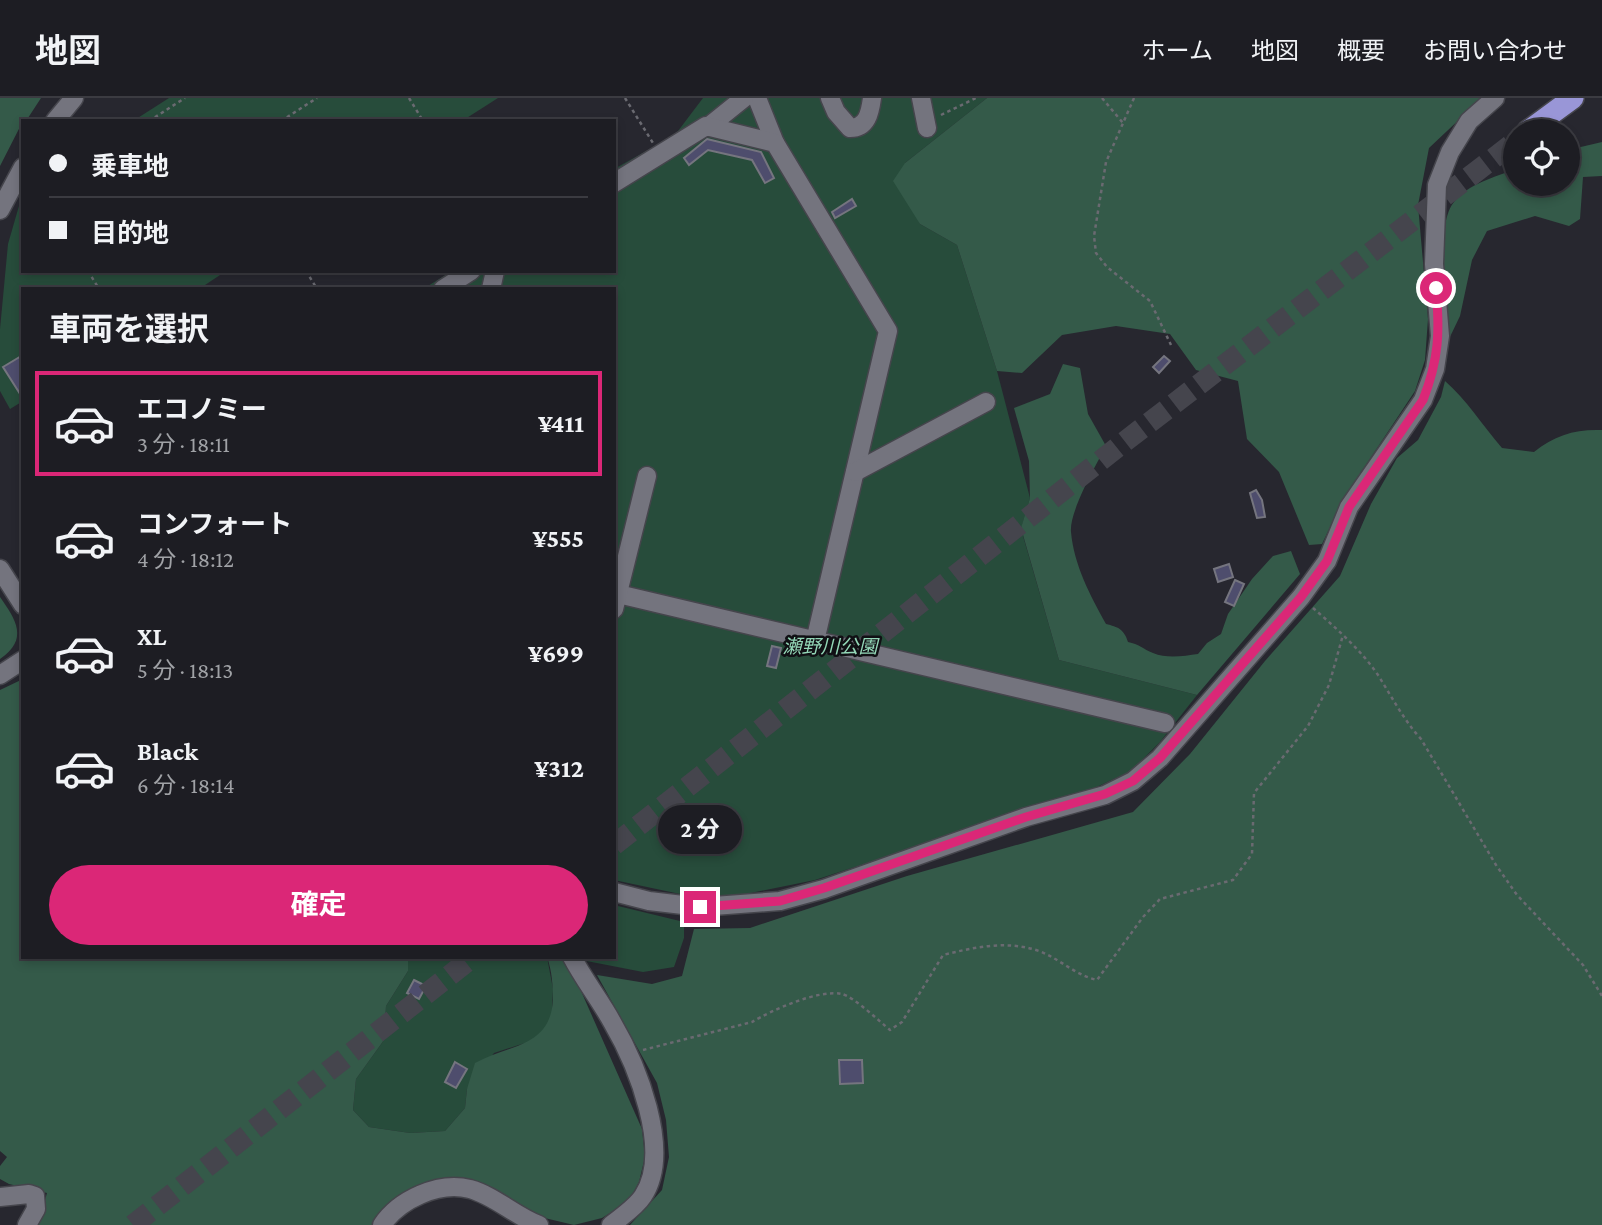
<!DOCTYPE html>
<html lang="ja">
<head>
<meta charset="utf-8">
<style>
  body { margin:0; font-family:"Crimson Pro","Noto Sans JP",serif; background:#2a2a30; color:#f1f3f6; height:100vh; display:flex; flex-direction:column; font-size:26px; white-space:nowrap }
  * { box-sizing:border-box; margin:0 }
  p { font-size:23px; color:#a0a2a6 }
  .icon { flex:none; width:38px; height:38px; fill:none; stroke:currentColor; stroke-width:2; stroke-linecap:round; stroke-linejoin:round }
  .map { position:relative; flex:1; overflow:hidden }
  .sheet { position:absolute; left:21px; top:189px; width:595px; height:672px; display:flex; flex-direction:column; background:#1d1d23; border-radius:0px; box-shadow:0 4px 10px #0003,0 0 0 2px #3b3b41 }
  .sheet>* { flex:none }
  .top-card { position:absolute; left:21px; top:21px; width:595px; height:154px; border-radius:0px; box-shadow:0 4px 10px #0003,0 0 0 2px #3b3b41; display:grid; align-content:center; height:154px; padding:0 28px; background:#1d1d23 }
  .controls { position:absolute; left:1503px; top:21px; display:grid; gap:14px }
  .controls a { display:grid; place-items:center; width:77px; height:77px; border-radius:50%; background:#1d1d23; box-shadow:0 4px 10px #0003,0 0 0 2px #3b3b41; font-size:35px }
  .end { position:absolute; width:32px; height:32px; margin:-16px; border:9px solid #db2777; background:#fff; box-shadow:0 0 0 4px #fff }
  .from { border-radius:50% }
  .bubble { position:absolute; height:49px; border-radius:24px; background:#1d1d23; box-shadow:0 4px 10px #0003,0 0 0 2px #3b3b41; font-size:23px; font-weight:700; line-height:49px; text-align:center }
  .top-card b { display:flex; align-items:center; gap:24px; height:66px; font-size:26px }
  .top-card b+b { border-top:2px solid #3b3b41 }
  .top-card i { width:18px; height:18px; background:#f1f3f6 }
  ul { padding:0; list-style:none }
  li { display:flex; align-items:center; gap:21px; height:105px; margin:0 14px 10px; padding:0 14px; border:4px solid transparent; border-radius:0px }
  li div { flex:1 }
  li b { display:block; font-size:26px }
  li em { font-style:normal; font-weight:700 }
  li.selected { border-color:#db2777 }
  li>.icon { width:63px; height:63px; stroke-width:1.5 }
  h2 { padding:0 28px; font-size:32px; line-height:84px }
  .button { display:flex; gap:14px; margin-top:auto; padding:14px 28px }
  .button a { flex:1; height:80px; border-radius:42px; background:#db2777; color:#fff; font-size:28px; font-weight:700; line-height:80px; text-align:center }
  header { display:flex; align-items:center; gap:42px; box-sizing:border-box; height:98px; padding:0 35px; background:#1d1d23; border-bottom:2px solid #3b3b41 }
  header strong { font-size:33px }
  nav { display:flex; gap:38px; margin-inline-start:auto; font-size:24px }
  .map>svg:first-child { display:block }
  .green { fill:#274c3b }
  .forest { fill:#345a49 }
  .building { fill:#4e4d6d; stroke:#75757f; stroke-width:2 }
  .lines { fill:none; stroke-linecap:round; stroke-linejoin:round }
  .highway-tunnel { stroke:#45454d; stroke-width:21; stroke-dasharray:21 10; stroke-linecap:butt }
  .minor-casing { stroke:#45454c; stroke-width:21 }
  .highway-casing { stroke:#45454c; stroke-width:24 }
  .path { stroke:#6a6a71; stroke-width:2.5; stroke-dasharray:3.5 3.5; stroke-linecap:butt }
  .minor { stroke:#74747e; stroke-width:18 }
  .highway { stroke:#9996d7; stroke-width:21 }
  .route { stroke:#db2777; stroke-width:9 }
  .labels { text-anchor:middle; stroke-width:5; stroke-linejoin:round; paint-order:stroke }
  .park-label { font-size:19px; font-style:italic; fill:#93d7b7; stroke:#101014 }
</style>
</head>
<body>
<header>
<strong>地図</strong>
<nav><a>ホーム</a><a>地図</a><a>概要</a><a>お問い合わせ</a></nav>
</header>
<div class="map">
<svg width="1602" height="1127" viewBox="0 0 1602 1127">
  <rect width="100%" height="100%" fill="#27272f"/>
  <g class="green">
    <path d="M169,0H498L462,23H133Z"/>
    <path d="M703,0H987L905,65L920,126L957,147L997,273L1030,400L1021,431L1059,562L1197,597L1160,644L1131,673L1088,693L815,782L731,799L680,796L614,782V191H423L452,173H614V71L675,37Z"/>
    <path d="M23,94V173H226L199,191H23V303L10,311L0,293V231L8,146Z"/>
    <path d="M614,807L684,824V840L674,869L643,874L566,859H614Z"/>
    <path d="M408,859H547L553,891L552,917L546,931L531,943L494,955L467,991L465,1010L445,1033L410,1035L369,1029L353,1012L356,981L384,942L386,908L408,873Z"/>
  </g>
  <g class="forest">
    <path d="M0,0H41L26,23H23L0,68Z"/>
    <path d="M987,0H1482L1429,50L1418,107L1428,221L1425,262L1415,293L1344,400L1322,446L1309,447L1279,374L1247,341L1238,283L1196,272L1170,236L1116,228L1062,237L1022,275L997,273L957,147L920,126L893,83L905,65Z"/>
    <path d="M1602,44V78L1583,79L1580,121L1569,128L1535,118L1487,133L1472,162L1460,218L1448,243C1447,210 1434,128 1454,104C1467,86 1496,79 1515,71L1516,86H1568V52Z"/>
    <path d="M1063,266L1080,270L1088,316L1106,348C1096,367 1069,414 1071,434C1074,467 1090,497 1106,526C1118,529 1124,531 1128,544C1139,546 1143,551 1153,555C1167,561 1184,558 1198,556L1207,545L1221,536L1228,516L1252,481L1273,458L1291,453L1300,476L1197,597L1059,562L1021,430L1030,400L1029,363L1014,310L1050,296Z"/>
    <path d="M1445,283C1466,301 1483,328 1502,350L1534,354C1555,337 1575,331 1602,332V1127H630L662,1092L669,1059L666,1022L657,985L597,877L652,886L682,878L694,831L750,830L907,778L1133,714L1190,656L1265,563L1340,478L1371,406L1397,360L1418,342L1441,299Z"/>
    <path d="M0,499C16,522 29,541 0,561Z"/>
    <path d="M23,581V859H408V873L386,908L384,942L356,981L353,1012L369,1029L410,1035L445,1033L465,1010L467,991L475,965C509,946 550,950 553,902C553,888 552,873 547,859H566L642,1031L645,1059L639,1084L629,1103L602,1120L574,1127L532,1117L488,1090L407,1095L386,1109L373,1127H38L47,1095L9,1086L0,1081V1068L7,1059L0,1053V592Z"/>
  </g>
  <g class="building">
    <path d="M707,41L761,54L774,80L765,85L752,62L708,52L689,67L684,60Z"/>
    <path d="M852,101L856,108L835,120L832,114Z"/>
    <path d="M23,257V299H22L3,269Z"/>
    <path d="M1164,258L1170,263L1159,275L1153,269Z"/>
    <path d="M1256,392L1262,402L1265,419L1257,420L1250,395Z"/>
    <path d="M1229,466L1233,479L1218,484L1214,471Z"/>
    <path d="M1235,482L1244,486L1234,508L1225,504Z"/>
    <path d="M772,548L781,550L776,570L767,568Z"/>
    <path d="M414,882L426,888L419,901L407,895Z"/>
    <path d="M839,962H862L863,985L840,986Z"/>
    <path d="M455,964L467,971L456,990L445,984Z"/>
  </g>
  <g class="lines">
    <g class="highway-tunnel">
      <path d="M614,747L1119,348L1516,43"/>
      <path d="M133,1127L473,859"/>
    </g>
    <defs>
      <g id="minor">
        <path d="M757,0L775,45"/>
        <path d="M830,0L836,14L850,30C867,30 870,15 872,0"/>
        <path d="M921,0L927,30"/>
        <path d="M55,23L74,0"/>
        <path d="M708,29L744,0"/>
        <path d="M614,85L706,28L775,45L888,233L815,543"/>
        <path d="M0,112L23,69"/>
        <path d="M443,191L471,173"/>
        <path d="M491,191L495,173"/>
        <path d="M855,374L986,304"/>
        <path d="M0,471L23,507"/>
        <path d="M614,495L1165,625"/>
        <path d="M614,511L647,378"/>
        <path d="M0,577L23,562"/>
        <path d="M614,794L649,803L700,809L780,803L824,791L1026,719L1105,697L1133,683L1160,660L1301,499L1327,463L1349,409L1423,302L1435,271L1440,238L1434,166L1437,87L1450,54L1469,23L1495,0"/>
        <path d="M572,859C584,882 600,902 612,924C636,965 673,1053 643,1098C636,1109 621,1119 611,1127"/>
        <path d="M0,1099L29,1096L35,1098L36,1111L27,1127"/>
        <path d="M382,1127C399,1102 438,1083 470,1091C495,1098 515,1118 539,1127"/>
      </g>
      <path id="highway" d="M1528,33L1573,0"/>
    </defs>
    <use href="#minor" class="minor-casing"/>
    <use href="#highway" class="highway-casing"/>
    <g class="path">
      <path d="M409,0L423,23"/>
      <path d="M625,0L653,45"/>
      <path d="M1102,0L1123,25"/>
      <path d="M1134,0L1106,64L1094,138L1096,155L1107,169L1150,203L1171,247"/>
      <path d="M941,17L976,0"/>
      <path d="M149,23L185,0"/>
      <path d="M281,23L317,0"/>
      <path d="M88,173L99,191"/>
      <path d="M306,173L317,191"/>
      <path d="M1313,510C1336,530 1361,552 1378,577C1392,599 1403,621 1421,641L1496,767L1517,797L1583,867L1602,898"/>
      <path d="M643,952L752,924C772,912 819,891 842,896C854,899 879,923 890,932L902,924L943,857C975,849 1007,842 1039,853C1060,861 1075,877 1097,882L1143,819L1160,801L1233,782L1252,756L1254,695L1308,628L1329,587L1343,537"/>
    </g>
    <use href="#minor" class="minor"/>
    <use href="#highway" class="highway"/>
  </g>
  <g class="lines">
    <path class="route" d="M700,809L780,803L824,790L1026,719L1105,696L1133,683L1160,660L1301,499L1327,463L1349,409L1423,302C1439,261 1440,234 1436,190"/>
  </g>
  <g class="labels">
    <g class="park-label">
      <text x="830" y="555">瀬野川公園</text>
    </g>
  </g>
</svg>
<div class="controls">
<a><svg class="icon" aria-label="locate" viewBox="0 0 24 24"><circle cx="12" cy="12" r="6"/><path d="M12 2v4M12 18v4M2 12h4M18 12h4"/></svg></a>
</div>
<i class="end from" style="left:1436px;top:190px"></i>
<i class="end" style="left:700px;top:809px"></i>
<div class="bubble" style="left:658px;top:707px;width:84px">2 分</div>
<div class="top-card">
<b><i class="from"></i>乗車地</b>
<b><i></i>目的地</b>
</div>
<section class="sheet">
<h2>車両を選択</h2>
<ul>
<li class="selected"><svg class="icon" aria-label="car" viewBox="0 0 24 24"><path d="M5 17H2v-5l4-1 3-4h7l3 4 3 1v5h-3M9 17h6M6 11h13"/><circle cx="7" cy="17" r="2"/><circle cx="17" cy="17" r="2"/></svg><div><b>エコノミー</b><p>3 分 · 18:11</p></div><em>¥411</em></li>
<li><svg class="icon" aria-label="car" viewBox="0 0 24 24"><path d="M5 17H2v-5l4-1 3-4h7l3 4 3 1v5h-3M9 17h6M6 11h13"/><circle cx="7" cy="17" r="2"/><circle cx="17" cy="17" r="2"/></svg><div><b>コンフォート</b><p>4 分 · 18:12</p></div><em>¥555</em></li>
<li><svg class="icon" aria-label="car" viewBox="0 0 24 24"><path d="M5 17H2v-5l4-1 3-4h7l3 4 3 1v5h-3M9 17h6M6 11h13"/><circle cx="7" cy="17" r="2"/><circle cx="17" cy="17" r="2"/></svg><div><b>XL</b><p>5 分 · 18:13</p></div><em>¥699</em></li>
<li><svg class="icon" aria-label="car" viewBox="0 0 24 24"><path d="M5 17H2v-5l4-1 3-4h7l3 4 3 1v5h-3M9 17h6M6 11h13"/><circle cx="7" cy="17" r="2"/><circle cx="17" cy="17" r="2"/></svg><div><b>Black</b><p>6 分 · 18:14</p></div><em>¥312</em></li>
</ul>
<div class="button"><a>確定</a></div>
</section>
</div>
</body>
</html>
